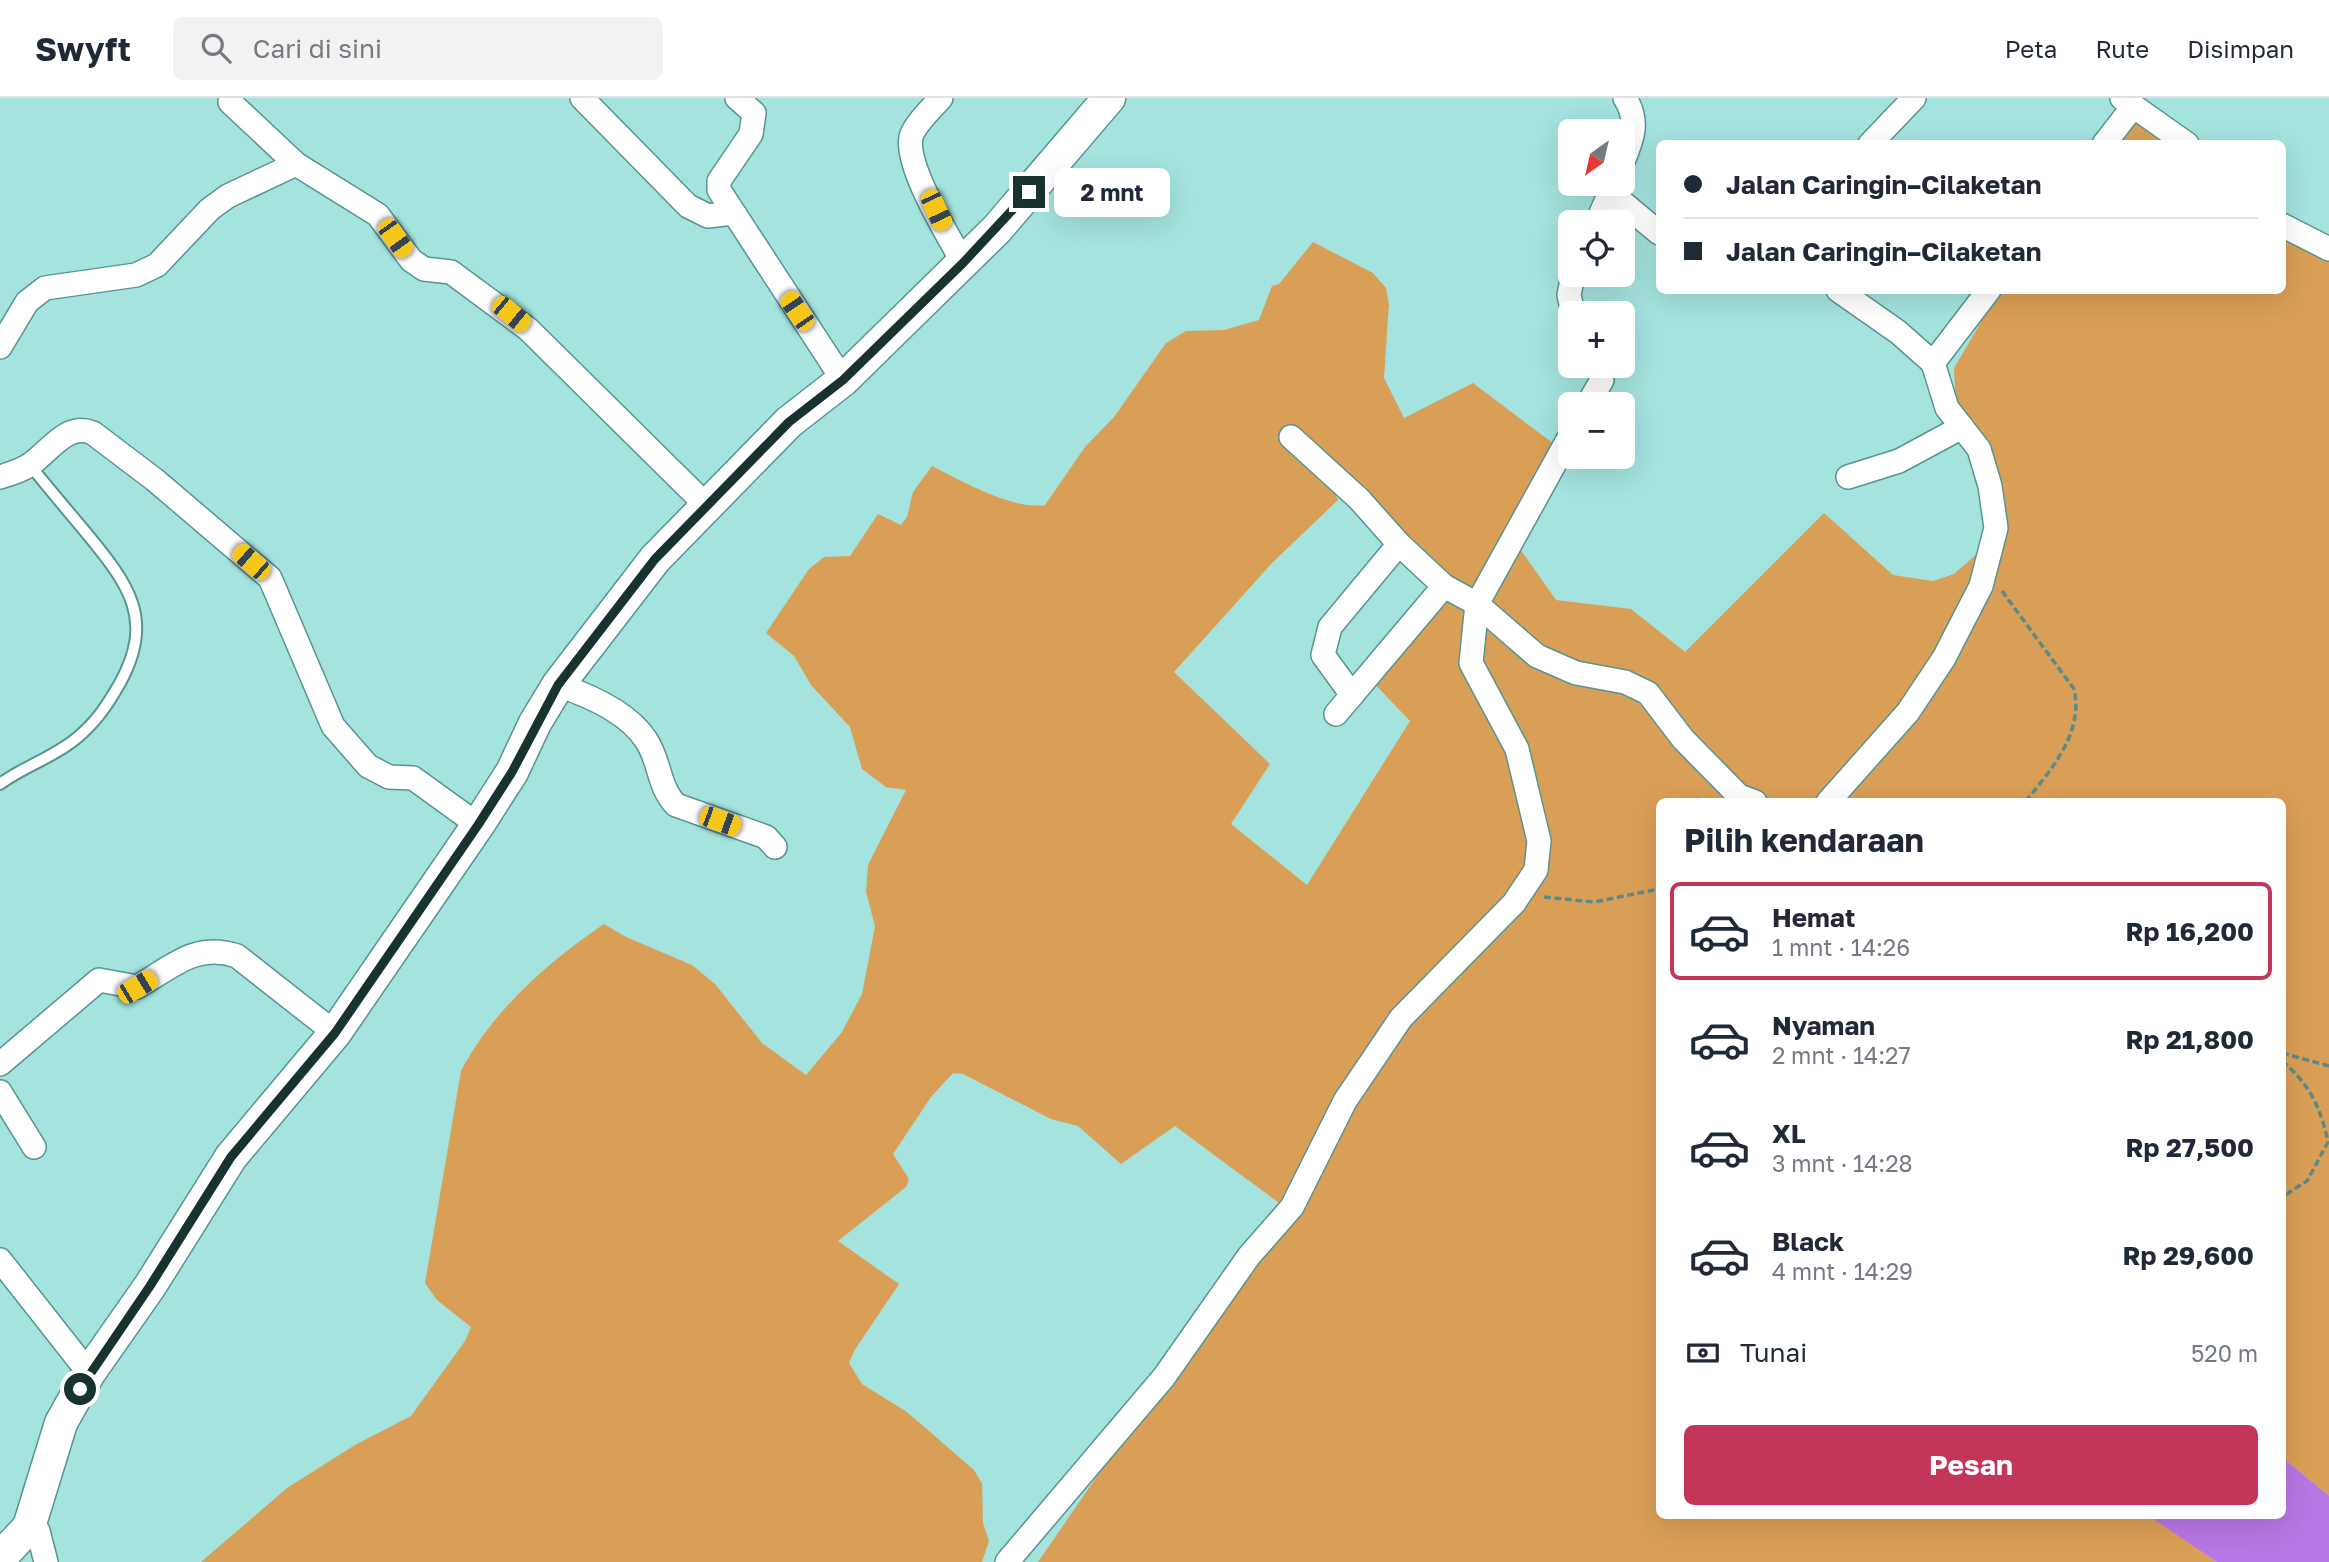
<!DOCTYPE html>
<html lang="id">
<head>
<meta charset="utf-8">
<style>
  body { margin:0; font-family:"Golos Text",sans-serif; background:#f2f2f3; color:#1f2937; height:100vh; display:flex; flex-direction:column; font-size:26px; white-space:nowrap }
  * { box-sizing:border-box; margin:0 }
  p { font-size:23px; color:#747a83 }
  .icon { flex:none; width:38px; height:38px; fill:none; stroke:currentColor; stroke-width:2; stroke-linecap:round; stroke-linejoin:round }
  .map { position:relative; flex:1; overflow:hidden }
  .side { position:absolute; left:1656px; top:700px; width:630px; height:721px; display:flex; flex-direction:column; background:#fff; border-radius:10px; box-shadow:0 7px 28px #0002 }
  .side>* { flex:none }
  .hud { position:absolute; left:1656px; top:42px; width:630px; height:154px; border-radius:10px; box-shadow:0 7px 28px #0002; display:grid; align-content:center; height:154px; padding:0 28px; background:#fff }
  .needle { width:46px; rotate:214deg }
  .controls { position:absolute; left:1558px; top:21px; display:grid; gap:14px }
  .controls a { display:grid; place-items:center; width:77px; height:77px; border-radius:10px; background:#fff; box-shadow:0 7px 28px #0002; font-size:35px }
  .end { position:absolute; width:32px; height:32px; margin:-16px; border:9px solid #183230; background:#fff; box-shadow:0 0 0 4px #fff }
  .from { border-radius:50% }
  .bubble { position:absolute; height:49px; border-radius:10px; background:#fff; box-shadow:0 7px 28px #0002; font-size:23px; font-weight:700; line-height:49px; text-align:center }
  .car { position:absolute; width:21px; height:42px; margin:-21px -10px; border-radius:9px; box-shadow:0 0 5px 2px #0007; background:linear-gradient(#f5c518 24%,#345 0 40%,#f5c518 0 76%,#345 0 86%,#f5c518 0) }
  .hud b { display:flex; align-items:center; gap:24px; height:66px; font-size:26px }
  .hud b+b { border-top:2px solid #e0e1e3 }
  .hud i { width:18px; height:18px; background:#1f2937 }
  ul { padding:0; list-style:none }
  li { display:flex; align-items:center; gap:21px; height:98px; margin:0 14px 10px; padding:0 14px; border:4px solid transparent; border-radius:10px }
  li div { flex:1 }
  li b { display:block; font-size:26px }
  li em { font-style:normal; font-weight:700 }
  li.current { border-color:#c4355a }
  li>.icon { width:63px; height:63px; stroke-width:1.5 }
  h2 { padding:0 28px; font-size:32px; line-height:84px }
  .pay { display:flex; align-items:center; gap:18px; height:77px; padding:0 28px; font-size:26px }
  .pay p { margin-inline-start:auto }
  .primary-button { display:flex; gap:14px; margin-top:auto; padding:14px 28px }
  .primary-button a { flex:1; height:80px; border-radius:10px; background:#c4355a; color:#fff; font-size:28px; font-weight:700; line-height:80px; text-align:center }
  header { display:flex; align-items:center; gap:42px; box-sizing:border-box; height:98px; padding:0 35px; background:#fff; border-bottom:2px solid #e0e1e3 }
  header strong { font-size:33px }
  nav { display:flex; gap:38px; margin-inline-start:auto; font-size:24px }
  .search { width:490px; height:63px; background:#f2f2f3; display:flex; align-items:center; gap:18px; box-sizing:border-box; padding:0 24px; border-radius:10px; color:#747a83; font-size:26px }
  .map>svg:first-child { display:block }
  .green { fill:#da9f57; fill-rule:evenodd }
  .water { fill:#b777e4 }
  .lines { fill:none; stroke-linecap:round; stroke-linejoin:round }
  .lane-casing { stroke:#579591; stroke-width:14 }
  .street-casing { stroke:#579591; stroke-width:26 }
  .secondary-casing { stroke:#579591; stroke-width:35 }
  .path { stroke:#5d8a86; stroke-width:3.5; stroke-dasharray:7 3.5; stroke-linecap:butt }
  .lane { stroke:#fff; stroke-width:10 }
  .street { stroke:#fff; stroke-width:23 }
  .secondary { stroke:#fff; stroke-width:32 }
  .route { stroke:#183230; stroke-width:9 }
</style>
</head>
<body>
<header>
<strong>Swyft</strong>
<div class="search"><svg class="icon" aria-label="search" viewBox="0 0 24 24"><circle cx="10" cy="10" r="6"/><path d="M15 15l6 6"/></svg>Cari di sini</div>
<nav><a>Peta</a><a>Rute</a><a>Disimpan</a></nav>
</header>
<div class="map">
<svg width="2329" height="1464" viewBox="0 0 2329 1464">
  <rect width="100%" height="100%" fill="#a4e3de"/>
  <g class="green">
    <path d="M2139,16L2178,46H2115Z"/>
    <path d="M2282,124L2329,160V1398L2282,1359V704H1659V1418H2150L2217,1464H1038L1283,1108L1175,1028L1121,1066L1078,1028L1051,1021L963,976L953,975L931,999L893,1056L909,1081L906,1089L838,1143L899,1186L854,1253L849,1265L862,1286L907,1314L974,1372L982,1385L983,1425L989,1443L982,1464H201L287,1390L355,1347L411,1318L465,1243L471,1229L437,1202L425,1185L461,973C492,913 549,863 604,826L626,839L692,867L715,886L762,945L806,977L842,934L862,896L875,828L866,794L868,767L906,692L886,689L862,671L850,629L811,587L794,558L766,535L809,471L824,459L850,458L878,416L901,427L907,419L913,394L932,368C961,383 1013,412 1045,407L1085,349L1114,319L1166,245L1186,233L1224,232L1259,222L1272,188L1279,186L1313,144L1373,175L1386,190L1389,206L1384,280L1404,320L1473,285L1558,349L1513,441L1556,502L1631,511L1685,554L1824,415L1893,477L1933,483L1954,476L1989,445L2004,415L1956,314L1954,270L1999,193L2282,192ZM1328,380L1446,495L1366,577L1410,623L1307,787L1231,726L1270,666L1174,574L1272,465L1338,402Z"/>
  </g>
  <path class="water" d="M2282,1359L2329,1398V1464H2217L2149,1418H2282Z"/>
  <g class="lines">
    <defs>
      <path id="lane" d="M0,686C24,668 55,659 78,639C97,623 108,606 120,585C155,522 129,487 88,437C69,414 49,391 30,367"/>
      <g id="street">
        <path d="M582,0L688,108L708,118L733,115"/>
        <path d="M737,0L754,15L751,36L719,83V92L843,282"/>
        <path d="M941,0C932,10 914,27 911,39C905,69 949,138 963,165"/>
        <path d="M2122,0L2187,46"/>
        <path d="M230,4L296,66"/>
        <path d="M1870,46L1914,0"/>
        <path d="M2104,46L2132,10"/>
        <path d="M1622,66C1632,42 1640,24 1625,0"/>
        <path d="M1610,94L1659,135"/>
        <path d="M1597,124L1614,86"/>
        <path d="M2282,127L2329,151"/>
        <path d="M1573,215L1569,197L1573,177"/>
        <path d="M0,249L27,204L45,190L136,177L157,167L210,111L228,98L296,66L378,117L411,162L424,171L451,174L528,231L707,408"/>
        <path d="M1933,265L1989,192"/>
        <path d="M1588,306L1602,282L1599,268"/>
        <path d="M1291,339L1359,401L1399,446L1444,488L1477,506L1537,558L1576,575L1625,584L1648,595L1683,641L1739,698L1755,704"/>
        <path d="M0,379C10,376 23,372 31,366C51,352 67,324 93,335L155,382L270,480L333,628L368,668L389,679L413,680L478,727"/>
        <path d="M1848,379L1899,363L1962,329"/>
        <path d="M558,587C588,597 628,614 646,642C660,662 658,689 676,707L766,739L775,749"/>
        <path d="M1352,597L1444,488"/>
        <path d="M1336,616L1352,597L1323,557L1330,529L1399,446"/>
        <path d="M1828,704L1908,614L1944,560L1981,488L1996,430L1990,388L1979,351L1947,310L1933,265L1898,234L1838,192"/>
        <path d="M0,966L99,882L137,889C172,869 196,844 237,858L335,935"/>
        <path d="M0,994L34,1049"/>
        <path d="M0,1162L89,1275"/>
        <path d="M38,1433L46,1464"/>
        <path d="M1007,1464L1164,1279L1249,1158L1292,1109L1345,1003L1401,920L1514,805L1536,772L1539,743L1517,651L1471,565L1477,506L1570,338"/>
      </g>
      <path id="secondary" d="M0,1460L29,1429L61,1325L89,1275L150,1188L231,1059L335,935L478,727L512,674L535,625L558,587L655,461L789,324L843,282L997,131L1109,0"/>
    </defs>
    <use href="#lane" class="lane-casing"/>
    <use href="#street" class="street-casing"/>
    <use href="#secondary" class="secondary-casing"/>
    <g class="path">
      <path d="M2002,493L2074,591C2084,635 2051,672 2025,704"/>
      <path d="M1544,799L1594,804L1659,791"/>
      <path d="M2282,955L2329,968"/>
      <path d="M2282,963C2309,985 2321,1010 2328,1044L2307,1083L2282,1099"/>
    </g>
    <use href="#lane" class="lane"/>
    <use href="#street" class="street"/>
    <use href="#secondary" class="secondary"/>
  </g>
  <g class="lines">
    <path class="route" d="M80,1291L150,1188L231,1059L335,935L478,727L512,674L558,587L655,461L789,324L843,282L963,165L1029,94"/>
  </g>
</svg>
<div class="controls">
<a><svg class="needle" viewBox="-14 -14 28 28"><path d="M0-13l5 13h-10z" fill="#e53935"/><path d="M0 13l5-13h-10z" fill="#747a83"/></svg></a>
<a><svg class="icon" aria-label="locate" viewBox="0 0 24 24"><circle cx="12" cy="12" r="6"/><path d="M12 2v4M12 18v4M2 12h4M18 12h4"/></svg></a>
<a>+</a>
<a>−</a>
</div>
<i class="end from" style="left:80px;top:1291px"></i>
<i class="end" style="left:1029px;top:94px"></i>
<div class="bubble" style="left:1054px;top:70px;width:116px">2 mnt</div>
<i class="car" style="left:936px;top:112px;rotate:155deg"></i>
<i class="car" style="left:395px;top:140px;rotate:144deg"></i>
<i class="car" style="left:797px;top:213px;rotate:326deg"></i>
<i class="car" style="left:511px;top:216px;rotate:129deg"></i>
<i class="car" style="left:251px;top:464px;rotate:311deg"></i>
<i class="car" style="left:720px;top:723px;rotate:110deg"></i>
<i class="car" style="left:137px;top:889px;rotate:59deg"></i>
<div class="hud">
<b><i class="from"></i>Jalan Caringin–Cilaketan</b>
<b><i></i>Jalan Caringin–Cilaketan</b>
</div>
<section class="side">
<h2>Pilih kendaraan</h2>
<ul>
<li class="current"><svg class="icon" aria-label="car" viewBox="0 0 24 24"><path d="M5 17H2v-5l4-1 3-4h7l3 4 3 1v5h-3M9 17h6M6 11h13"/><circle cx="7" cy="17" r="2"/><circle cx="17" cy="17" r="2"/></svg><div><b>Hemat</b><p>1 mnt · 14:26</p></div><em>Rp 16,200</em></li>
<li><svg class="icon" aria-label="car" viewBox="0 0 24 24"><path d="M5 17H2v-5l4-1 3-4h7l3 4 3 1v5h-3M9 17h6M6 11h13"/><circle cx="7" cy="17" r="2"/><circle cx="17" cy="17" r="2"/></svg><div><b>Nyaman</b><p>2 mnt · 14:27</p></div><em>Rp 21,800</em></li>
<li><svg class="icon" aria-label="car" viewBox="0 0 24 24"><path d="M5 17H2v-5l4-1 3-4h7l3 4 3 1v5h-3M9 17h6M6 11h13"/><circle cx="7" cy="17" r="2"/><circle cx="17" cy="17" r="2"/></svg><div><b>XL</b><p>3 mnt · 14:28</p></div><em>Rp 27,500</em></li>
<li><svg class="icon" aria-label="car" viewBox="0 0 24 24"><path d="M5 17H2v-5l4-1 3-4h7l3 4 3 1v5h-3M9 17h6M6 11h13"/><circle cx="7" cy="17" r="2"/><circle cx="17" cy="17" r="2"/></svg><div><b>Black</b><p>4 mnt · 14:29</p></div><em>Rp 29,600</em></li>
</ul>
<div class="pay"><svg class="icon" aria-label="cash" viewBox="0 0 24 24"><path d="M3 7h18v10H3z"/><circle cx="12" cy="12" r="2"/></svg>Tunai<p>520 m</p></div>
<div class="primary-button"><a>Pesan</a></div>
</section>
</div>
</body>
</html>
